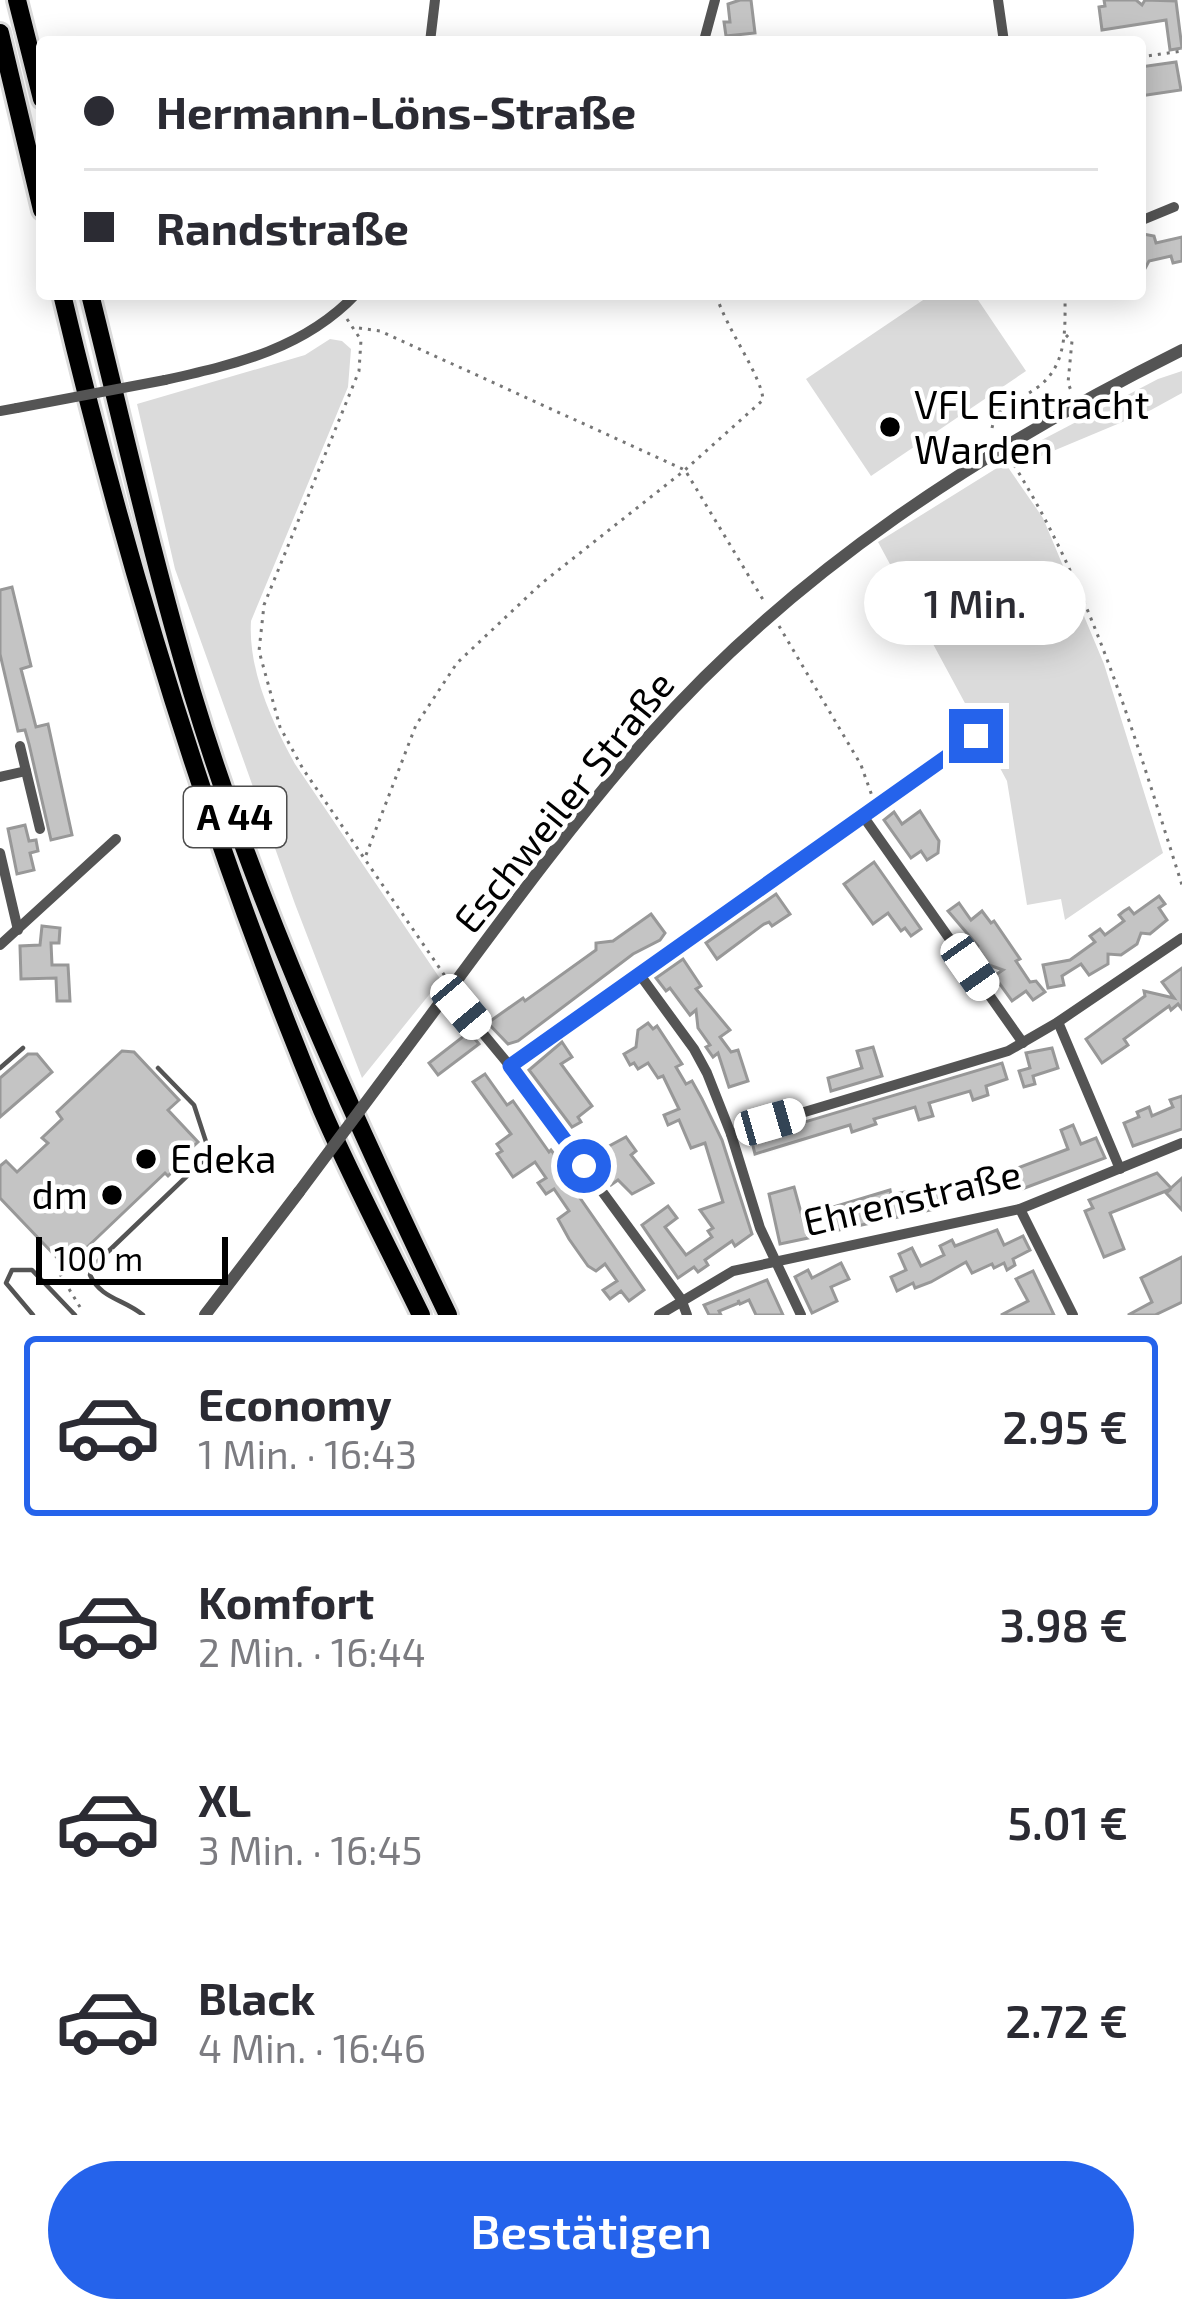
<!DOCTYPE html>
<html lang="de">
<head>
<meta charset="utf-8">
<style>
  body { margin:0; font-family:"Exo 2",sans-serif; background:#f7f7f7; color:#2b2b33; height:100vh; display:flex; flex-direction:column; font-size:45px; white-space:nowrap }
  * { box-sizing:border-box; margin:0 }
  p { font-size:39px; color:#7c7c81 }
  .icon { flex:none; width:66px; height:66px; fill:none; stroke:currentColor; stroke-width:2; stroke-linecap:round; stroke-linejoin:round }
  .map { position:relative; height:1315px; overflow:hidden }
  .sheet { display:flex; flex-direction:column; background:#fff; flex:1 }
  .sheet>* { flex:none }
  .hud { position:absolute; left:36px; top:36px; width:1110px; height:264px; border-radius:12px; box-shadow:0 6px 30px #0003; display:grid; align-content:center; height:264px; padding:0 48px; background:#fff }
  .scale { position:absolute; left:36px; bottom:30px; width:192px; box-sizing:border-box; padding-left:12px; border:6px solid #000; border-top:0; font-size:33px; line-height:42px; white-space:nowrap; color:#000; -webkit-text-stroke:9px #fff; paint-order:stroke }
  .end { position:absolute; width:54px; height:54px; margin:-27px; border:15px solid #2563eb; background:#fff; box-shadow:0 0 0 6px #fff }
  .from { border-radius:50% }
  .bubble { position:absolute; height:84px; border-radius:42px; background:#fff; box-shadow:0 6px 30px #0003; font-size:39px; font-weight:600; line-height:84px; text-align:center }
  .car { position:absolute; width:36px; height:72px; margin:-36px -18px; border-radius:15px; box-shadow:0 0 9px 3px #0007; background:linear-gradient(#fff 24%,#345 0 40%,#fff 0 76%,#345 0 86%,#fff 0) }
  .hud b { display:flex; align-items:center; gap:42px; height:114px; font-size:45px }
  .hud b+b { border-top:3px solid #e1e1e2 }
  .hud i { width:30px; height:30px; background:#2b2b33 }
  ul { padding:21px 0 0; list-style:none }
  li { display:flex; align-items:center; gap:36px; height:180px; margin:0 24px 18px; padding:0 24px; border:6px solid transparent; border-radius:12px }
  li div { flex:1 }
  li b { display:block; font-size:45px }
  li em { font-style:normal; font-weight:600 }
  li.on { border-color:#2563eb }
  li>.icon { width:108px; height:108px; stroke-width:1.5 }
  .button { display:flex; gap:24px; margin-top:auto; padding:24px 48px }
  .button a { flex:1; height:138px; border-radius:72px; background:#2563eb; color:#fff; font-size:48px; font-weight:600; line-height:138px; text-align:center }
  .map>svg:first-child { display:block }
  .green { fill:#dbdbdb }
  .building { fill:#c4c4c4; stroke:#989898; stroke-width:3 }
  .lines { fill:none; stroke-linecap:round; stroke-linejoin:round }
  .motorway-casing { stroke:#dbdbdb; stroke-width:24 }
  .path { stroke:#767676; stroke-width:3; stroke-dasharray:3 6; stroke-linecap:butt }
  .service { stroke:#545454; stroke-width:4.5 }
  .minor { stroke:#545454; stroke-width:10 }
  .tertiary { stroke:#545454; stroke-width:12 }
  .motorway { stroke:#000; stroke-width:18 }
  .minor-bridge { stroke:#545454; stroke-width:10 }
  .tertiary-bridge { stroke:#545454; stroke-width:12 }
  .route { stroke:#2563eb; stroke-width:15 }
  .poi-dot { fill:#000; stroke:#fff; stroke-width:4.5 }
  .labels { text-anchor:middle; stroke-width:9; stroke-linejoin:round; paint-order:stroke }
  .shield { fill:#fff; stroke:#4c4c4c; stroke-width:3 }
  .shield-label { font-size:36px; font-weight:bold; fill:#000 }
  .poi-label { font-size:39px; fill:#000; stroke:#fff; text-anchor:start }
  .street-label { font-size:39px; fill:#000; stroke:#fff }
</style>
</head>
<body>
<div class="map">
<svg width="1182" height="1315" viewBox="0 0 1182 1315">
  <rect width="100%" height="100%" fill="#fff"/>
  <g class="green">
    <path d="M932,294H974L1026,371L871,476L806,379Z"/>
    <path d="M330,339L342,341L351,349L348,387L251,621C248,670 272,722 295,764L441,980L362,1078L295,904L175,569L137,404L305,355Z"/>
    <path d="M1182,371V393L1151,410L1022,464L1017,453L1158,379Z"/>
    <path d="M1005,463L1043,518L1104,664L1163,853L1065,920L1061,899L1027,905L1007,781L878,542Z"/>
  </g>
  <g class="building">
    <path d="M740,0H751L755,33L726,36L724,22H730L728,4Z"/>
    <path d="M1104,0H1136L1142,5L1145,0L1176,1L1182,48L1170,50L1166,20L1102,30L1099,7L1105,6Z"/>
    <path d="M1176,62L1181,90L1140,96V67Z"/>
    <path d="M1143,234L1154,236L1156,243L1182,237V261L1173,263L1171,256L1149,261L1140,278Z"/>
    <path d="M12,587L31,666L21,669L27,692L36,727L48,724L72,835L51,840L29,744L25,730L18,731L0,654V590Z"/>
    <path d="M920,811L939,841L938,853L927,860L921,851L911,858L884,820L894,812L902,824Z"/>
    <path d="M25,825L29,841L36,840L38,851L30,853L34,870L17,874L8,829Z"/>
    <path d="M874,862L921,929L911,936L905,928L901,931L888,913L873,924L844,884Z"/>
    <path d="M776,894L790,914L772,926L769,922L764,924L717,959L706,943Z"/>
    <path d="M1159,896L1165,904L1159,908L1167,920L1150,934L1141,933L1137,944L1121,955L1108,954V964L1089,975L1081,964L1062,976L1064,985L1048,988L1043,965L1070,960L1095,942L1090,936L1100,929L1105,935L1124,921L1119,915L1124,911L1129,908L1134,914Z"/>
    <path d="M959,903L971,920L982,911L991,923L994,921L1020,959L1016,961L1030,982L1036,981L1045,992L1033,1000L1026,991L1012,1001L994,976L1003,970L986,964L976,952L978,946L948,911Z"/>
    <path d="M651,914L665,933L660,940L633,954L518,1041L508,1044L484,1019L489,1022L523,998L525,1001L596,950V943L613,941Z"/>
    <path d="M42,926L60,928L59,943H51L52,965H68L70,1001H57L56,978L21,979L20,946L40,945Z"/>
    <path d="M683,959L701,986L696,989L730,1030L720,1037L731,1052L738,1050L748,1081L729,1087L718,1053L713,1057L706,1047L710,1045L698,1028L696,1010L690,1015L670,988L666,991L656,978Z"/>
    <path d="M1182,968V1009L1178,1004L1171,1010L1169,1006L1124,1039L1128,1045L1102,1063L1086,1039L1145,996L1144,991L1174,998L1162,982Z"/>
    <path d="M648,1023L653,1029L657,1026L682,1064L676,1067L686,1084L692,1081L702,1099L722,1140L752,1234L735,1246L732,1241L705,1260L708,1265L698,1272L694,1267L678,1278L642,1225L668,1206L677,1218L665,1227L686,1255L712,1237L708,1231L713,1228L700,1210L723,1202L705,1143L691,1148L679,1120L668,1125L664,1115L679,1109L663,1076L658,1078L648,1063L638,1069L634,1063L630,1065L624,1054L636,1047L638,1030Z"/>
    <path d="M469,1032L479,1044L438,1075L429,1063Z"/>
    <path d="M562,1042L572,1057L561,1064L592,1106L578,1117L581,1122L572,1127L529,1070Z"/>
    <path d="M873,1047L882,1076L831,1091L828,1078L862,1068L857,1051Z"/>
    <path d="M1052,1048L1058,1068L1033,1076L1035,1084L1024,1087L1019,1071L1030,1068L1026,1053Z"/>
    <path d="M122,1051L134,1052L179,1100L168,1110L198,1142L172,1166L175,1169L168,1176L165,1173L81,1253L77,1249L62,1263L0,1198V1166L6,1161L17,1172L48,1143L42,1138L62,1119L57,1112Z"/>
    <path d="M28,1054H37L52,1072L0,1117V1078Z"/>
    <path d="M1002,1063L1007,1079L986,1086L988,1095L973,1100L970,1091L929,1103L933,1116L919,1120L915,1107L874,1119L876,1124L852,1132L850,1125L755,1154L751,1138Z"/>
    <path d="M485,1074L507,1105L513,1101L549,1152L551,1150L558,1159L555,1162L644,1290L629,1301L621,1291L610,1299L603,1290L617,1281L605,1264L596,1271L588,1266L569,1239L558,1219L569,1211L554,1189L546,1194L538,1183L546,1178L535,1162L513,1177L497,1154L502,1151L497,1144L511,1134L473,1082Z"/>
    <path d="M1182,1096V1129L1133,1146L1124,1123L1139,1117L1137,1112L1149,1107L1152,1116L1173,1107L1170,1100Z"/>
    <path d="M1073,1125L1081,1144L1096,1138L1105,1158L1022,1189L1015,1169L1068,1149L1061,1130Z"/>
    <path d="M626,1137L636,1151L631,1155L653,1183L632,1194L618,1180L611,1185L603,1173L609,1168L598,1152Z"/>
    <path d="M1157,1173L1171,1188L1182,1178V1210L1166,1193L1171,1189L1110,1213L1124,1249L1104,1257L1085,1211L1093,1208L1089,1200Z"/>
    <path d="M794,1187L808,1238L780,1244L769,1194Z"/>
    <path d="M928,1187L930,1192L944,1189L948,1206L830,1232L828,1221L835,1219L833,1207L890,1190L891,1195Z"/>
    <path d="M997,1230L1004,1245L1023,1236L1030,1250L1013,1259L1015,1265L1007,1270L1004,1263L994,1268L992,1264L972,1273L966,1262L931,1282L915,1288L913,1283L897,1291L891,1277L906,1270L899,1254L912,1248L921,1266L944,1255L940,1246L952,1240L955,1246Z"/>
    <path d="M1182,1257V1302L1155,1315H1128L1152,1302L1141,1278Z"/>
    <path d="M841,1263L849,1279L831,1287L837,1301L812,1313L795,1277L808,1270L812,1278Z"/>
    <path d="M1033,1271L1054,1315H1001L1028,1301L1016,1279Z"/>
    <path d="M767,1280L783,1315H756L749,1300L740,1304L738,1300L739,1303L719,1311L721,1315H709L704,1305Z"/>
  </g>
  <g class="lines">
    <defs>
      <g id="motorway">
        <path d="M17,0L42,99"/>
        <path d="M0,33L42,210"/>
        <path d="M62,294C128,572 212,846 322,1110C352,1179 388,1247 421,1315"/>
        <path d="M90,294C123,426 153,561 192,692C257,908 351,1112 448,1315"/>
      </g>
    </defs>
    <use href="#motorway" class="motorway-casing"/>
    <g class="path">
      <path d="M1140,57L1182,51"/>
      <path d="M347,319L361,340L359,371L264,605L259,651L280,727L303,769L445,976"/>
      <path d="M359,328L380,331L685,470L765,603"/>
      <path d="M1066,335L1072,341L1068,383L1072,393"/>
      <path d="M992,428L995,415C1009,404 1024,397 1038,387C1068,365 1065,327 1065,294"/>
      <path d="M1014,465C1094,594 1136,741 1182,885"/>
      <path d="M779,626L861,765L872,796"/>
      <path d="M366,855L416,725L457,663L542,583L685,470L763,400C762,376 725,327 716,294"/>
      <path d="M80,1307L58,1271L66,1263L85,1272"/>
    </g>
    <g class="service">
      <path d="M0,1068L23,1048"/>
      <path d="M33,1315L6,1283L12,1270H32L75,1315"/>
      <path d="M143,1315C124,1299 101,1299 90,1275L93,1266L210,1154L194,1105L158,1068"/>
    </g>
    <g class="minor">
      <path d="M998,0L1004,42"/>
      <path d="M705,37L715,0"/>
      <path d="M430,42L435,0"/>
      <path d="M1140,221L1174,207"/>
      <path d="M165,380C236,364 304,349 356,294"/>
      <path d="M0,411L17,408"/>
      <path d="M20,746L40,829"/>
      <path d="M0,777L26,771"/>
      <path d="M863,816L1023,1043"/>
      <path d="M0,853L18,930"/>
      <path d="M0,945L116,839"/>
      <path d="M640,975L694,1049L707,1073L731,1134L760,1228L801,1315"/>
      <path d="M461,1007L510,1066L681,1299L687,1315"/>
      <path d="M1058,1022L1120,1169"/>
      <path d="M510,1066L976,736"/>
      <path d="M731,1134L1008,1051L1058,1022L1182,938"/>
      <path d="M1020,1209L1073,1315"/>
      <path d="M659,1315L733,1271L1020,1209L1182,1143"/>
    </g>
    <g class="tertiary">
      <path d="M396,1062C478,953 557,840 647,738C795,570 983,449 1182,350"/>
      <path d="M205,1315L299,1192"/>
    </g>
    <use href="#motorway" class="motorway"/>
    <path class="minor-bridge" d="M17,408L165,380"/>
    <path class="tertiary-bridge" d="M299,1192L396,1062"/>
  </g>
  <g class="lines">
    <path class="route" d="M584,1166L510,1066L976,736"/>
  </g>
  <g class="poi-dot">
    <circle cx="890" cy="427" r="12"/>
    <circle cx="146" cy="1159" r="12"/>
    <circle cx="112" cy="1195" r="12"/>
  </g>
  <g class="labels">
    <rect class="shield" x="184" y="787" width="102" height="60" rx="9"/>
    <g class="shield-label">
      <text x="235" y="830">A 44</text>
    </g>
    <g class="poi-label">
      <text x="914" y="419">VFL Eintracht<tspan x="914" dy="45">Warden</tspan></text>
      <text x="170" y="1173">Edeka</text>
      <text x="88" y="1209" text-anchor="end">dm</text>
    </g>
    <g class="street-label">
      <text transform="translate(564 802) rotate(-51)" y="14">Eschweiler Straße</text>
      <text transform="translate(912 1198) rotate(-13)" y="14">Ehrenstraße</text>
    </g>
  </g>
</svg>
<div class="scale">100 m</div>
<i class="end from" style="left:584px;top:1166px"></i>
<i class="end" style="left:976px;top:736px"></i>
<div class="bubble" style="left:864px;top:561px;width:222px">1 Min.</div>
<i class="car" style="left:970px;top:967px;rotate:145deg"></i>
<i class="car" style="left:461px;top:1007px;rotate:140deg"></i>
<i class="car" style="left:770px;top:1122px;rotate:74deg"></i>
<div class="hud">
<b><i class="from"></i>Hermann-Löns-Straße</b>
<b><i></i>Randstraße</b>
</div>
</div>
<section class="sheet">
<ul>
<li class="on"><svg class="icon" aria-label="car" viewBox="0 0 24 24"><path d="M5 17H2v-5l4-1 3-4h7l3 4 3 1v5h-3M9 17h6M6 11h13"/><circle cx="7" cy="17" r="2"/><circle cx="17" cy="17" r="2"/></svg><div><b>Economy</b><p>1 Min. · 16:43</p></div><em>2.95 €</em></li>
<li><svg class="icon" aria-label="car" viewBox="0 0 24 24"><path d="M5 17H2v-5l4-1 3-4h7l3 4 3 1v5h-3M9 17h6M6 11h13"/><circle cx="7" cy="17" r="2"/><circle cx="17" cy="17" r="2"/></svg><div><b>Komfort</b><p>2 Min. · 16:44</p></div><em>3.98 €</em></li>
<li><svg class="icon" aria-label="car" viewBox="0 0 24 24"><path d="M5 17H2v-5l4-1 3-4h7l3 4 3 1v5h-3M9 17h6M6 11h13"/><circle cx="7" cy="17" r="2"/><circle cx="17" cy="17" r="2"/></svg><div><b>XL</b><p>3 Min. · 16:45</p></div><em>5.01 €</em></li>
<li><svg class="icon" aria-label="car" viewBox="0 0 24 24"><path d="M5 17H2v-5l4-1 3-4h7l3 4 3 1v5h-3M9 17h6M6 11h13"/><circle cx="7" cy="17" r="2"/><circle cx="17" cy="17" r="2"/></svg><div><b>Black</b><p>4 Min. · 16:46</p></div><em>2.72 €</em></li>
</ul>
<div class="button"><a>Bestätigen</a></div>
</section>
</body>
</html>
